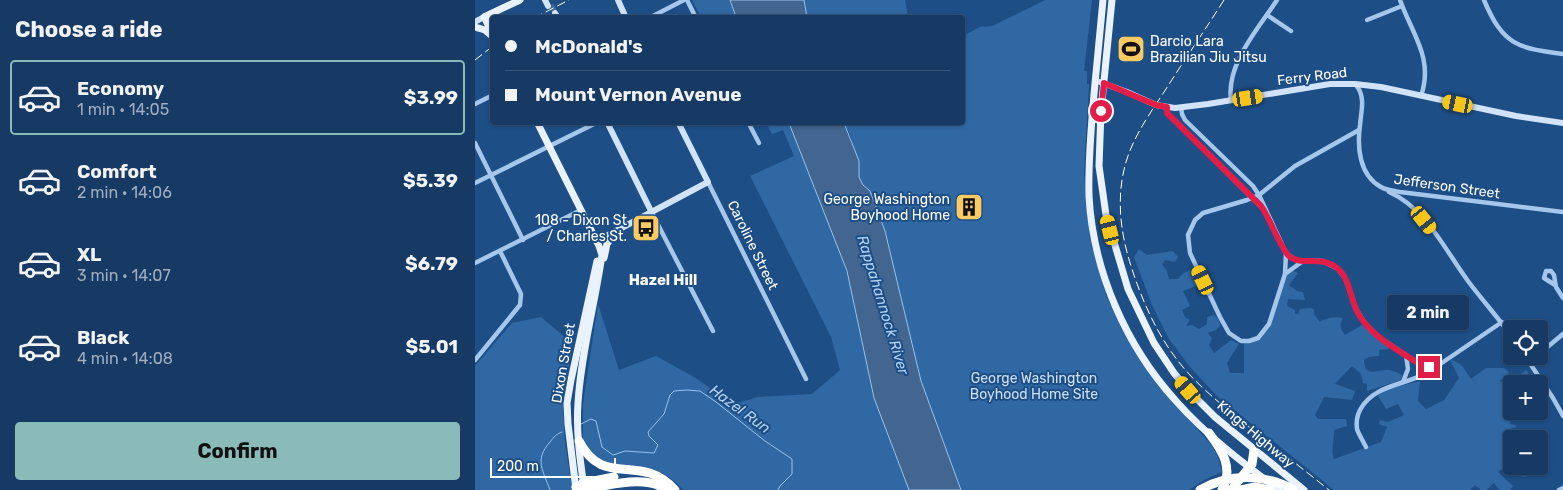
<!DOCTYPE html>
<html lang="en">
<head>
<meta charset="utf-8">
<style>
  body { margin:0; font-family:Rubik,sans-serif; background:#1f416a; color:#f1f3f6; height:100vh; display:flex; flex-direction:column; font-size:19px; white-space:nowrap }
  * { box-sizing:border-box; margin:0 }
  p { font-size:16px; color:#9eadbf }
  .icon { flex:none; width:28px; height:28px; fill:none; stroke:currentColor; stroke-width:2; stroke-linecap:round; stroke-linejoin:round }
  .map { position:relative; flex:1; overflow:hidden }
  .panel { display:flex; flex-direction:column; background:#163a64; width:475px }
  .panel>* { flex:none }
  .top-card { position:absolute; left:15px; top:15px; width:475px; height:110px; border-radius:5px; box-shadow:0 1px 4px #0004,0 0 0 1px #355478; display:grid; align-content:center; height:110px; padding:0 15px; background:#163a64 }
  .controls { position:absolute; left:1028px; top:320px; display:grid; gap:10px }
  .controls a { display:grid; place-items:center; width:45px; height:45px; border-radius:5px; background:#163a64; box-shadow:0 1px 4px #0004,0 0 0 1px #355478; font-size:25px }
  .scale { position:absolute; left:15px; bottom:12px; width:126px; box-sizing:border-box; padding-left:5px; border:2px solid #fff; border-top:0; font-size:14px; line-height:18px; white-space:nowrap; color:#fff; -webkit-text-stroke:4px #1d4e86; paint-order:stroke }
  .end { position:absolute; width:22px; height:22px; margin:-11px; border:6px solid #e11d48; background:#fff; box-shadow:0 0 0 2px #fff }
  .from { border-radius:50% }
  .bubble { position:absolute; height:35px; border-radius:5px; background:#163a64; box-shadow:0 1px 4px #0004,0 0 0 1px #355478; font-size:16px; font-weight:700; line-height:35px; text-align:center }
  .car { position:absolute; width:15px; height:30px; margin:-15px -8px; border-radius:6px; box-shadow:0 0 4px 1px #0007; background:linear-gradient(#f5c518 24%,#345 0 40%,#f5c518 0 76%,#345 0 86%,#f5c518 0) }
  .top-card b { display:flex; align-items:center; gap:18px; height:48px; font-size:19px }
  .top-card b+b { border-top:1px solid #355478 }
  .top-card i { width:12px; height:12px; background:#f1f3f6 }
  ul { padding:0; list-style:none }
  li { display:flex; align-items:center; gap:15px; height:75px; margin:0 10px 8px; padding:0 5px; border:2px solid transparent; border-radius:5px }
  li div { flex:1 }
  li b { display:block; font-size:19px }
  li em { font-style:normal; font-weight:700 }
  li.on { border-color:#8bbbb9 }
  li>.icon { width:45px; height:45px; stroke-width:1.5 }
  h2 { padding:0 15px; font-size:22px; line-height:60px }
  .button { display:flex; gap:10px; margin-top:auto; padding:10px 15px }
  .button a { flex:1; height:58px; border-radius:5px; background:#8bbbb9; color:#111; font-size:20px; font-weight:700; line-height:58px; text-align:center }
  main { display:flex; flex:1; min-height:0 }
  .map>svg:first-child { display:block }
  .green { fill:#3068a4 }
  .water { fill:#42668f; stroke:#99c2ed }
  .lines { fill:none; stroke-linecap:round; stroke-linejoin:round }
  .stream { stroke:#99c2ed; stroke-width:1 }
  .secondary-tunnel { stroke:#3f6998; stroke-width:6; stroke-dasharray:6 3; stroke-linecap:butt }
  .street { stroke:#a5c7eb; stroke-width:4.5 }
  .secondary { stroke:#d1e3f8; stroke-width:6 }
  .primary { stroke:#eaf2fe; stroke-width:7 }
  .highway { stroke:#fff; stroke-width:9 }
  .rail { stroke:#fff; stroke-width:1; stroke-dasharray:9 4; stroke-linecap:butt }
  .route { stroke:#e11d48; stroke-width:6 }
  .labels { text-anchor:middle; stroke-width:4; stroke-linejoin:round; paint-order:stroke }
  .poi-label { font-size:14px; fill:#fff; stroke:#1d4e86; text-anchor:end }
  .street-label { font-size:14px; fill:#fff; stroke:#1d4e86 }
  .park-label { font-size:14px; fill:#cae0f8; stroke:#1d4e86 }
  .neighbourhood-label { font-size:15px; font-weight:bold; fill:#fff; stroke:#1d4e86 }
  .water-label { font-size:15px; font-style:italic; fill:#b1d1f2; stroke:#1d4e86 }
</style>
</head>
<body>
<main>
<section class="panel">
<h2>Choose a ride</h2>
<ul>
<li class="on"><svg class="icon" aria-label="car" viewBox="0 0 24 24"><path d="M5 17H2v-5l4-1 3-4h7l3 4 3 1v5h-3M9 17h6M6 11h13"/><circle cx="7" cy="17" r="2"/><circle cx="17" cy="17" r="2"/></svg><div><b>Economy</b><p>1 min · 14:05</p></div><em>$3.99</em></li>
<li><svg class="icon" aria-label="car" viewBox="0 0 24 24"><path d="M5 17H2v-5l4-1 3-4h7l3 4 3 1v5h-3M9 17h6M6 11h13"/><circle cx="7" cy="17" r="2"/><circle cx="17" cy="17" r="2"/></svg><div><b>Comfort</b><p>2 min · 14:06</p></div><em>$5.39</em></li>
<li><svg class="icon" aria-label="car" viewBox="0 0 24 24"><path d="M5 17H2v-5l4-1 3-4h7l3 4 3 1v5h-3M9 17h6M6 11h13"/><circle cx="7" cy="17" r="2"/><circle cx="17" cy="17" r="2"/></svg><div><b>XL</b><p>3 min · 14:07</p></div><em>$6.79</em></li>
<li><svg class="icon" aria-label="car" viewBox="0 0 24 24"><path d="M5 17H2v-5l4-1 3-4h7l3 4 3 1v5h-3M9 17h6M6 11h13"/><circle cx="7" cy="17" r="2"/><circle cx="17" cy="17" r="2"/></svg><div><b>Black</b><p>4 min · 14:08</p></div><em>$5.01</em></li>
</ul>
<div class="button"><a>Confirm</a></div>
</section>
<div class="map">
<svg width="1088" height="490" viewBox="0 0 1088 490">
  <rect width="100%" height="100%" fill="#1d4e86"/>
  <g class="green">
    <path d="M217,0H255L261,17H226Z"/>
    <path d="M329,0H430L433,17H332Z"/>
    <path d="M570,0H617L609,71H612V84H614L609,173L611,199L615,239L631,295L648,332L683,386L734,442L742,454L747,472L729,480L714,490H486L446,381L410,231L395,191L388,185L384,177L376,137L369,123L488,122V36L505,27L517,26Z"/>
    <path d="M291,123H314L372,271L399,398L434,490H208C184,463 167,469 134,470L112,448L108,439V404L123,304L144,370L181,356L219,377L258,404L283,397L337,394L365,370L356,337L275,176L319,156L308,130L297,134Z"/>
    <path d="M664,249L672,255L698,251L703,257L700,262L690,260L687,264L692,271L694,279H703C707,274 711,270 718,270L726,284L708,291L715,306L707,310L710,317L715,320L711,326L717,325L724,329L732,324V317L739,315C743,319 745,321 745,326L741,330L733,333L737,338L734,345L739,353L756,340L764,344L752,363L755,373H769V343L783,340L795,326L811,276L816,270L823,273L814,285L822,291L828,292L830,300L813,299L812,306L820,310V314H823L825,309L836,308L839,310V314L845,322C850,318 862,316 868,318C864,325 865,328 870,335L887,325L915,346L914,349L904,350V356L894,357L889,360C890,377 899,371 911,370C917,370 922,372 927,375L926,380L892,391V384L888,383L886,374L877,366L860,384L880,391L877,400L849,397L840,415L843,419H871L872,426L859,430C860,440 855,449 859,459L906,442L912,427L904,424L905,420L913,422L929,415L923,404L911,409L902,394L920,387L945,381L943,401L951,409L969,400L984,378L975,360C986,361 990,370 996,379L1011,368H1029L1033,371L1034,375L1032,378L1025,380L1031,386L1051,370L1061,384H1036V411H1064V388L1071,398L1065,411C1052,416 1046,413 1035,422V424L1040,425L1041,427L1031,430L1033,435L1042,436L1051,434L1053,439H1036V462L1023,472L1038,486L1035,490H1025L1019,483L1011,490H1006L1000,485L995,490H859L742,396L715,367L694,339L677,305L659,257Z"/>
    <path d="M66,317L92,339L98,340L88,407L90,442L97,490H0V366L37,323Z"/>
    <path d="M1064,442L1075,444L1064,451L1073,457V473L1047,477L1040,466H1064Z"/>
  </g>
  <g class="water">
    <path d="M255,0H329L332,17H261Z"/>
    <path d="M314,123H369L384,161V177L388,185L395,191L410,231L446,381L486,490H434L399,398L372,271Z"/>
  </g>
  <g class="lines">
    <g class="stream">
      <path d="M106,424L116,419L121,421L127,447L138,455L150,451L179,453L183,445L174,436L173,432L189,414L195,395L199,391L212,390L225,391L241,402L290,441L317,459V474L305,486L303,490"/>
      <path d="M75,490C68,470 59,460 75,442C79,437 81,434 87,432"/>
    </g>
    <path class="secondary-tunnel" d="M76,5L80,13"/>
    <g class="street">
      <path d="M212,0L221,18"/>
      <path d="M925,0C937,34 959,58 946,96"/>
      <path d="M1009,0C1028,45 1042,48 1088,54"/>
      <path d="M792,15L816,31"/>
      <path d="M174,18L209,0"/>
      <path d="M892,20L927,6"/>
      <path d="M881,85C891,97 886,111 885,125C882,147 884,175 906,187C911,190 919,191 925,192L1088,212"/>
      <path d="M756,100C751,64 783,29 802,0"/>
      <path d="M0,104L18,95"/>
      <path d="M692,107V113L789,210"/>
      <path d="M706,107L707,114L710,120L778,186L784,195L811,253L821,260L848,261L863,269L870,278L881,309L889,322L901,335L946,365L954,367H961"/>
      <path d="M273,122L284,143"/>
      <path d="M0,143L48,240"/>
      <path d="M233,182L331,379"/>
      <path d="M0,183L123,122"/>
      <path d="M914,192C951,208 970,250 993,281C1007,300 1023,317 1036,336"/>
      <path d="M177,213L238,331"/>
      <path d="M811,253L810,274L794,324L783,338L774,341H766L754,333L745,317L715,253L713,235L720,220L728,213L772,200L784,195L820,166L884,130"/>
      <path d="M0,263L106,210"/>
      <path d="M810,274L828,261"/>
      <path d="M1080,285L1069,278L1071,271H1076L1079,275L1081,287L1088,298"/>
      <path d="M1064,354L1088,334"/>
      <path d="M1050,356L1078,398L1088,416"/>
      <path d="M0,360L45,305L46,294L25,251"/>
      <path d="M1054,362L1061,356"/>
      <path d="M928,382L933,369L931,355"/>
      <path d="M891,447C888,441 884,435 882,429C881,422 882,416 885,410C898,385 930,385 952,373L1027,322"/>
      <path d="M1084,490L1088,488"/>
    </g>
    <g class="secondary">
      <path d="M70,0L73,6"/>
      <path d="M143,0L151,18"/>
      <path d="M80,13L83,18"/>
      <path d="M0,22L9,17"/>
      <path d="M625,82L652,92L681,105L700,108L733,104L855,84H880L906,87L1041,116L1088,123"/>
      <path d="M132,122L177,213"/>
      <path d="M122,241L233,182L203,122"/>
    </g>
    <g class="primary">
      <path d="M628,0C625,31 622,63 619,94C616,128 613,162 614,196C618,271 651,346 701,401C731,435 768,463 804,490"/>
      <path d="M637,0L626,111L624,166L631,215L653,289L679,343L699,373L713,390L740,417L829,490"/>
      <path d="M0,27L10,30L17,36"/>
      <path d="M18,34L9,17L45,0"/>
      <path d="M62,122L124,246L127,255C120,304 106,353 103,403C101,431 105,460 109,487"/>
      <path d="M129,258L132,244L140,232"/>
      <path d="M101,490L93,424L92,403L96,380L122,261"/>
    </g>
    <g class="highway">
      <path d="M734,433C747,450 759,468 747,490"/>
      <path d="M104,441C129,490 165,451 200,490"/>
      <path d="M101,487L110,489C133,486 172,474 191,490"/>
      <path d="M101,487L109,483L139,477"/>
      <path d="M725,490C754,473 790,474 819,490"/>
      <path d="M756,490L777,464L779,450"/>
      <path d="M766,490L780,487L795,490"/>
    </g>
    <g class="rail">
      <path d="M749,0C730,30 710,59 691,89C676,112 659,135 651,162C641,196 645,232 656,266C667,301 683,337 707,366C726,389 751,408 774,427C801,448 828,469 854,490"/>
      <path d="M59,18L94,0"/>
      <path d="M0,60L18,46"/>
    </g>
  </g>
  <g class="lines">
    <path class="route" d="M626,111L629,83L681,105L692,107V113L786,206C795,218 805,248 814,256C828,268 850,252 867,273C876,285 876,302 884,315C898,338 925,351 946,365L954,367"/>
  </g>
  <defs>
    <symbol id="stadium-square" viewBox="-11 -11 22 22"><rect x="-9" y="-9" width="18" height="18" rx="4" fill="#fbcb63" stroke="#1d4e86"/><path d="M0-5a6.5 5 0 1 0 0 10a6.5 5 0 1 0 0-10ZM-3.5-1.8h7v3.6h-7Z" fill="#111"/></symbol>
    <symbol id="building-square" viewBox="-11 -11 22 22"><rect x="-9" y="-9" width="18" height="18" rx="4" fill="#fbcb63" stroke="#1d4e86"/><path d="M-4-6H4V6H1V3H-1V6H-4ZM-2.5-4.3h1.7v1.8h-1.7ZM.8-4.3h1.7v1.8H.8ZM-2.5-1h1.7V.8h-1.7ZM.8-1h1.7V.8H.8Z" fill="#111"/></symbol>
    <symbol id="bus-square" viewBox="-11 -11 22 22"><rect x="-9" y="-9" width="18" height="18" rx="4" fill="#fbcb63" stroke="#1d4e86"/><path d="M-5-6H5V4H4V6H2V4H-2V6H-4V4H-5ZM-3.5-4V0h7V-4ZM-3.5 1.2v1.5H-2V1.2ZM2 1.2v1.5H3.5V1.2Z" fill="#111"/></symbol>
  </defs>
  <g fill-rule="evenodd">
    <use href="#stadium-square" x="640" y="33" width="32" height="32"/>
    <use href="#building-square" x="478" y="191" width="32" height="32"/>
    <use href="#bus-square" x="155" y="212" width="32" height="32"/>
  </g>
  <g class="labels">
    <g class="poi-label">
      <text x="675" y="46" text-anchor="start">Darcio Lara<tspan x="675" dy="16">Brazilian Jiu Jitsu</tspan></text>
      <text x="475" y="204">George Washington<tspan x="475" dy="16">Boyhood Home</tspan></text>
      <text x="152" y="225">108 - Dixon St<tspan x="152" dy="16">/ Charles St.</tspan></text>
    </g>
    <g class="street-label">
      <text transform="translate(837 76) rotate(-7)" y="5">Ferry Road</text>
      <text transform="translate(972 186) rotate(8)" y="5">Jefferson Street</text>
      <text transform="translate(278 245) rotate(64)" y="5">Caroline Street</text>
      <text transform="translate(88 363) rotate(-80)" y="5">Dixon Street</text>
      <text transform="translate(781 434) rotate(40)" y="5">Kings Highway</text>
    </g>
    <g class="park-label">
      <text x="559" y="383">George Washington<tspan x="559" dy="16">Boyhood Home Site</tspan></text>
    </g>
    <g class="neighbourhood-label">
      <text x="188" y="285">Hazel Hill</text>
    </g>
    <g class="water-label">
      <text transform="translate(408 305) rotate(73)" y="5">Rappahannock River</text>
      <text transform="translate(265 409) rotate(36)" y="5">Hazel Run</text>
    </g>
  </g>
</svg>
<div class="controls">
<a><svg class="icon" aria-label="locate" viewBox="0 0 24 24"><circle cx="12" cy="12" r="6"/><path d="M12 2v4M12 18v4M2 12h4M18 12h4"/></svg></a>
<a>+</a>
<a>−</a>
</div>
<div class="scale">200 m</div>
<i class="end from" style="left:626px;top:111px"></i>
<i class="end" style="left:954px;top:367px"></i>
<div class="bubble" style="left:912px;top:295px;width:82px">2 min</div>
<i class="car" style="left:773px;top:98px;rotate:81deg"></i>
<i class="car" style="left:983px;top:104px;rotate:282deg"></i>
<i class="car" style="left:949px;top:220px;rotate:141deg"></i>
<i class="car" style="left:635px;top:230px;rotate:346deg"></i>
<i class="car" style="left:728px;top:280px;rotate:335deg"></i>
<i class="car" style="left:713px;top:390px;rotate:319deg"></i>
<div class="top-card">
<b><i class="from"></i>McDonald's</b>
<b><i></i>Mount Vernon Avenue</b>
</div>
</div>
</main>
</body>
</html>
